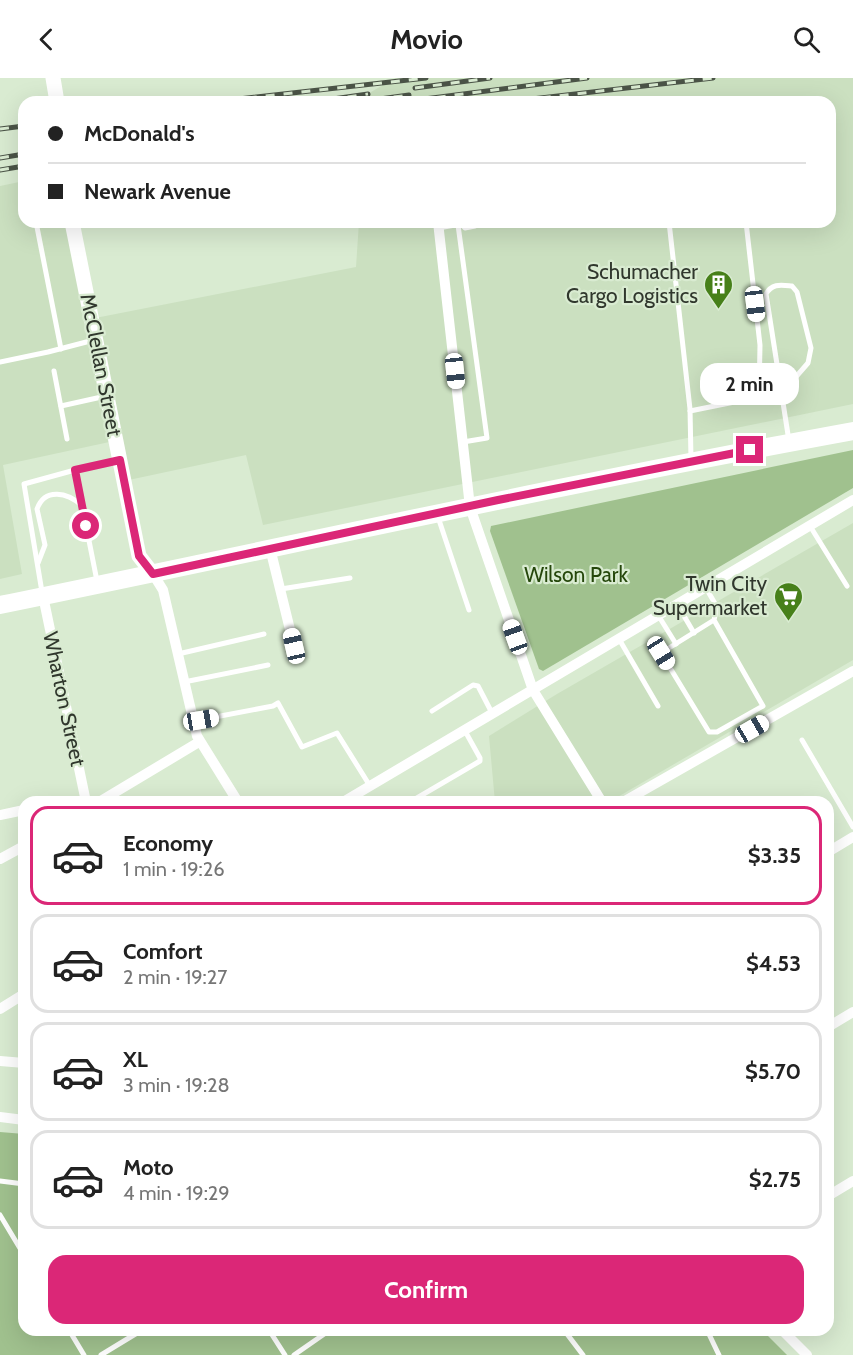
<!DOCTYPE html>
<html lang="en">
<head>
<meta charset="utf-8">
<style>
  body { margin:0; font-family:Cabin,sans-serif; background:#f6f6f6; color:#222; height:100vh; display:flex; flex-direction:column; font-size:22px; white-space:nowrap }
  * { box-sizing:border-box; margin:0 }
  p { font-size:20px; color:#767676 }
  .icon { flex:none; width:33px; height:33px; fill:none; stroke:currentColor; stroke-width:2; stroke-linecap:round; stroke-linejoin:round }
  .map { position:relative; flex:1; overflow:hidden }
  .sheet { position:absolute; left:18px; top:718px; width:816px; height:540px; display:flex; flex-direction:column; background:#fff; border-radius:18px; box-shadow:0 6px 24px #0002 }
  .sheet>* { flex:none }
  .guide { position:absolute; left:18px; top:18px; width:818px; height:132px; border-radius:18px; box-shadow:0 6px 24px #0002; display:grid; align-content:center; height:132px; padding:0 30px; background:#fff }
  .end { position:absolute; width:27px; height:27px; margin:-14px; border:8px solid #db2777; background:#fff; box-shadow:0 0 0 3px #fff }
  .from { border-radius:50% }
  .bubble { position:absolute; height:42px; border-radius:18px; background:#fff; box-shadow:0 6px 24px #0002; font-size:20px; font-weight:800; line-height:42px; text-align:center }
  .car { position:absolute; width:18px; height:36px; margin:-18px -9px; border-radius:8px; box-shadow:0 0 4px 2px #0007; background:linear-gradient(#fff 24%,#345 0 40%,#fff 0 76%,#345 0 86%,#fff 0) }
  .guide b { display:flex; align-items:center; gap:21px; height:57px; font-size:22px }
  .guide b+b { border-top:2px solid #e0e0e0 }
  .guide i { width:15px; height:15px; background:#222 }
  ul { padding:10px 0 0; list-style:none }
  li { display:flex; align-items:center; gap:18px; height:99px; margin:0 12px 9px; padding:0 18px; border:3px solid #e0e0e0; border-radius:18px }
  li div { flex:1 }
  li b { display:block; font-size:22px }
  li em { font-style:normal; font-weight:800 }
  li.active { border-color:#db2777 }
  li>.icon { width:54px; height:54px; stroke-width:1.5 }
  .button { display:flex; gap:12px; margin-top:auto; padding:12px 30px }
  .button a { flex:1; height:69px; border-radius:18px; background:#db2777; color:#fff; font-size:24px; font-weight:800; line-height:69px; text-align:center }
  header { display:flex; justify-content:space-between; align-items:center; height:78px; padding:0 30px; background:#fff; font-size:27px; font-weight:800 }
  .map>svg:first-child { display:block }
  .built { fill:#cbe0c0 }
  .green { fill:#a0c18e }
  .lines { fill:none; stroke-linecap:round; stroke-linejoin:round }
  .lane { stroke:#fff; stroke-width:5 }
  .street { stroke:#fff; stroke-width:10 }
  .secondary { stroke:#fff; stroke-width:15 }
  .primary { stroke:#fff; stroke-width:18 }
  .rail-casing { stroke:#4b5447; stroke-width:5 }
  .rail { stroke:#d9ebd1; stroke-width:3; stroke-dasharray:9; stroke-linecap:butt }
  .route { stroke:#db2777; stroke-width:8 }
  .labels { text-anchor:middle; stroke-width:4.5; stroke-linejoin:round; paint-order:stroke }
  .poi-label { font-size:21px; fill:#30372d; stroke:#d9ebd1; text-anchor:end }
  .street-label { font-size:21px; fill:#30372d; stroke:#d9ebd1 }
  .park-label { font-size:21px; fill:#25470b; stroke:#d9ebd1 }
</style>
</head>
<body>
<header><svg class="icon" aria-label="back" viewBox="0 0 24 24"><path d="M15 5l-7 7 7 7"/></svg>Movio<svg class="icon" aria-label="search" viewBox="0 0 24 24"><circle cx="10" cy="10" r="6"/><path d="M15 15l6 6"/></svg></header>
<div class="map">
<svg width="853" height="1277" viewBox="0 0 853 1277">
  <rect width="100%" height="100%" fill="#d9ebd1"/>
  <g class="built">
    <path d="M395,0H853V326L263,447L246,377L124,403L114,363L3,387L22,496L0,501V108L24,103V144H87L70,148L85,242L356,189L359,144H830V24H354Z"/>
    <path d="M853,445V582L609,724H495L489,658L557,616Z"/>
  </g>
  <g class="green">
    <path d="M853,372V410L543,593L539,591L490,453L491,448Z"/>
    <path d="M0,1054L24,1056V1252H762L787,1277H0Z"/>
  </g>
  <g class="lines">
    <g class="lane">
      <path d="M36,144L61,271"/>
      <path d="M669,144L690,331L691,381"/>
      <path d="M458,147L487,360L463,364"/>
      <path d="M438,150L461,146L465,150L475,148L479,144"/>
      <path d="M0,284L48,274L94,262"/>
      <path d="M54,293L67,361"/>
      <path d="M781,316L808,285L811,270L797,214L792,208C781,207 772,205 766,216L789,363"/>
      <path d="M61,328L106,318"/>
      <path d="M690,333L759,319L760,267L746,144"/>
      <path d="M75,392L118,383"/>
      <path d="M438,439L469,532"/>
      <path d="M810,448L847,508"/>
      <path d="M38,485L45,467L37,431C45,409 68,415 81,427"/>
      <path d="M706,510L717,529L714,542L763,628L717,654H709L661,575L714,542"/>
      <path d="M281,511L350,500"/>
      <path d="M42,514L24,406L75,392L97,503"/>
      <path d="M677,526L694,555"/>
      <path d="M658,537L676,566"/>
      <path d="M619,561L658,628"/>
      <path d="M178,576L264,556"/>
      <path d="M184,604L268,587"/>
      <path d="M432,633L473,607L478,608L492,635"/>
      <path d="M194,643L273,628L278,625L302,669L337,655L370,708"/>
      <path d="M802,662L853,749"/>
      <path d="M410,724L480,683V680L465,653"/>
      <path d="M0,1103L24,1106"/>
      <path d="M0,1137L24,1177"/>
      <path d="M69,1252L84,1277"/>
      <path d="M269,1252L285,1277"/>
      <path d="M564,1252L583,1277"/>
      <path d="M707,1252L719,1277"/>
      <path d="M101,1277L142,1252"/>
      <path d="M294,1277L330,1252"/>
    </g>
    <g class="street">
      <path d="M438,144L470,429L533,612L602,724"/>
      <path d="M270,470L294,568"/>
      <path d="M153,496L163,512L197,658L238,724"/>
      <path d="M43,518L86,724"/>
      <path d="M99,724L199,664"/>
      <path d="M343,724L853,422"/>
      <path d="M623,724L853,593"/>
      <path d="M0,737L24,732"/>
      <path d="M828,774L853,759"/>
      <path d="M0,781L24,768"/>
      <path d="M0,931L24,916"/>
      <path d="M828,949L853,934"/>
      <path d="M0,983L24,985"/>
      <path d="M0,1039L24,1042"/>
      <path d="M828,1118L853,1103"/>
      <path d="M782,1252L807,1277"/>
    </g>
    <g class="secondary">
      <path d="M53,0L57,24"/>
      <path d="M72,144L139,478L153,496"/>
    </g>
    <path class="primary" d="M0,527C284,469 568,405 853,353"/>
    <defs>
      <g id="rail">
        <path d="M415,10L490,0"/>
        <path d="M212,24L426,0"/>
        <path d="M312,24L368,16"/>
        <path d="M358,24L409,17"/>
        <path d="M401,24L587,0"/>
        <path d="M506,24L713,0"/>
        <path d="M0,51L24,48"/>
        <path d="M0,80L24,76"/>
        <path d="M0,92L24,88"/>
      </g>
    </defs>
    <use href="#rail" class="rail-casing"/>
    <use href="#rail" class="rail"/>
  </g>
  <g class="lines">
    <path class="route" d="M86,448L75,392L120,382L139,478L153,496L498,422L750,372"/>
  </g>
  <defs>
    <symbol id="building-pin" viewBox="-11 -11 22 30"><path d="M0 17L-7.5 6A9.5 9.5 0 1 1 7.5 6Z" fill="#47801a" stroke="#d9ebd1"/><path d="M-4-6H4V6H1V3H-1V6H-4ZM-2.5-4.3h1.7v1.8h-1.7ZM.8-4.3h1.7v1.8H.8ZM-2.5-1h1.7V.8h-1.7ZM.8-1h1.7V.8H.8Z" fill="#fff"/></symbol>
    <symbol id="supermarket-pin" viewBox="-11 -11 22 30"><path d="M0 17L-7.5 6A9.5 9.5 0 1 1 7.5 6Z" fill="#47801a" stroke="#d9ebd1"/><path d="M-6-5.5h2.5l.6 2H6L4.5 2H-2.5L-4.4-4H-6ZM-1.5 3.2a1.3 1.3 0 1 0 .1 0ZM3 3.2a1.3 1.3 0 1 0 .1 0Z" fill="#fff"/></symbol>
  </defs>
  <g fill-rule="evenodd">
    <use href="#building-pin" x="702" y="190" width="33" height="45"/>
    <use href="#supermarket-pin" x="772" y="502" width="33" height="45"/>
  </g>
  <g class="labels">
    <g class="poi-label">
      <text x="698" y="201">Schumacher<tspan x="698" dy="24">Cargo Logistics</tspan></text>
      <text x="767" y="513">Twin City<tspan x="767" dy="24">Supermarket</tspan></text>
    </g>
    <g class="street-label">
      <text transform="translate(101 287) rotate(79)" y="7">McClellan Street</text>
      <text transform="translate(64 621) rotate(78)" y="7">Wharton Street</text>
    </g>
    <g class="park-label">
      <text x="576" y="504">Wilson Park</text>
    </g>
  </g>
</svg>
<i class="end from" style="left:86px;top:448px"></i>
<i class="end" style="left:750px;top:372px"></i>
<div class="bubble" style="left:700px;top:285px;width:99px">2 min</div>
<i class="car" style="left:755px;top:226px;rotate:173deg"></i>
<i class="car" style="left:455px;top:293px;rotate:174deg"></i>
<i class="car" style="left:515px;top:559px;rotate:340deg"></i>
<i class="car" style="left:294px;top:568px;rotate:347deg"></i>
<i class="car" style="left:661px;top:575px;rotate:148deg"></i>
<i class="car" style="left:201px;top:642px;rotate:80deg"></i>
<i class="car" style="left:752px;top:651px;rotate:60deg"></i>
<div class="guide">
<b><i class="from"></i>McDonald's</b>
<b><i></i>Newark Avenue</b>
</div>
<section class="sheet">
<ul>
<li class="active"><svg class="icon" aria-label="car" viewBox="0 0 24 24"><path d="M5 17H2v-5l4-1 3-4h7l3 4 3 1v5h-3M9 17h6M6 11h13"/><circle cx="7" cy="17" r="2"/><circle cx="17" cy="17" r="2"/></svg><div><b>Economy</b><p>1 min · 19:26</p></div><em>$3.35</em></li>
<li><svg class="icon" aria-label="car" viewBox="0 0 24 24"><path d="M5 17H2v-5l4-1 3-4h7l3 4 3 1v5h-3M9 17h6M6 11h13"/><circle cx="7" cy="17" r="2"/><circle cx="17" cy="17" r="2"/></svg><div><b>Comfort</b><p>2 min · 19:27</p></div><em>$4.53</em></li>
<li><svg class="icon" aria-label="car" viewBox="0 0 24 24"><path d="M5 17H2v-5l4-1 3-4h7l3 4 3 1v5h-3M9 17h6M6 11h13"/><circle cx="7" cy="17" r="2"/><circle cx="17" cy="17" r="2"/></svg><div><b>XL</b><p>3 min · 19:28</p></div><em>$5.70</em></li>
<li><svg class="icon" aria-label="car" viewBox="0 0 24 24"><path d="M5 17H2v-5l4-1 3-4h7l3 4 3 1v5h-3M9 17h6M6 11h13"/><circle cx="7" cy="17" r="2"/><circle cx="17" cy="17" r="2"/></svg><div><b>Moto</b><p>4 min · 19:29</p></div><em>$2.75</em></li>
</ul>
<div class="button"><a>Confirm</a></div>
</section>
</div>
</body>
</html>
